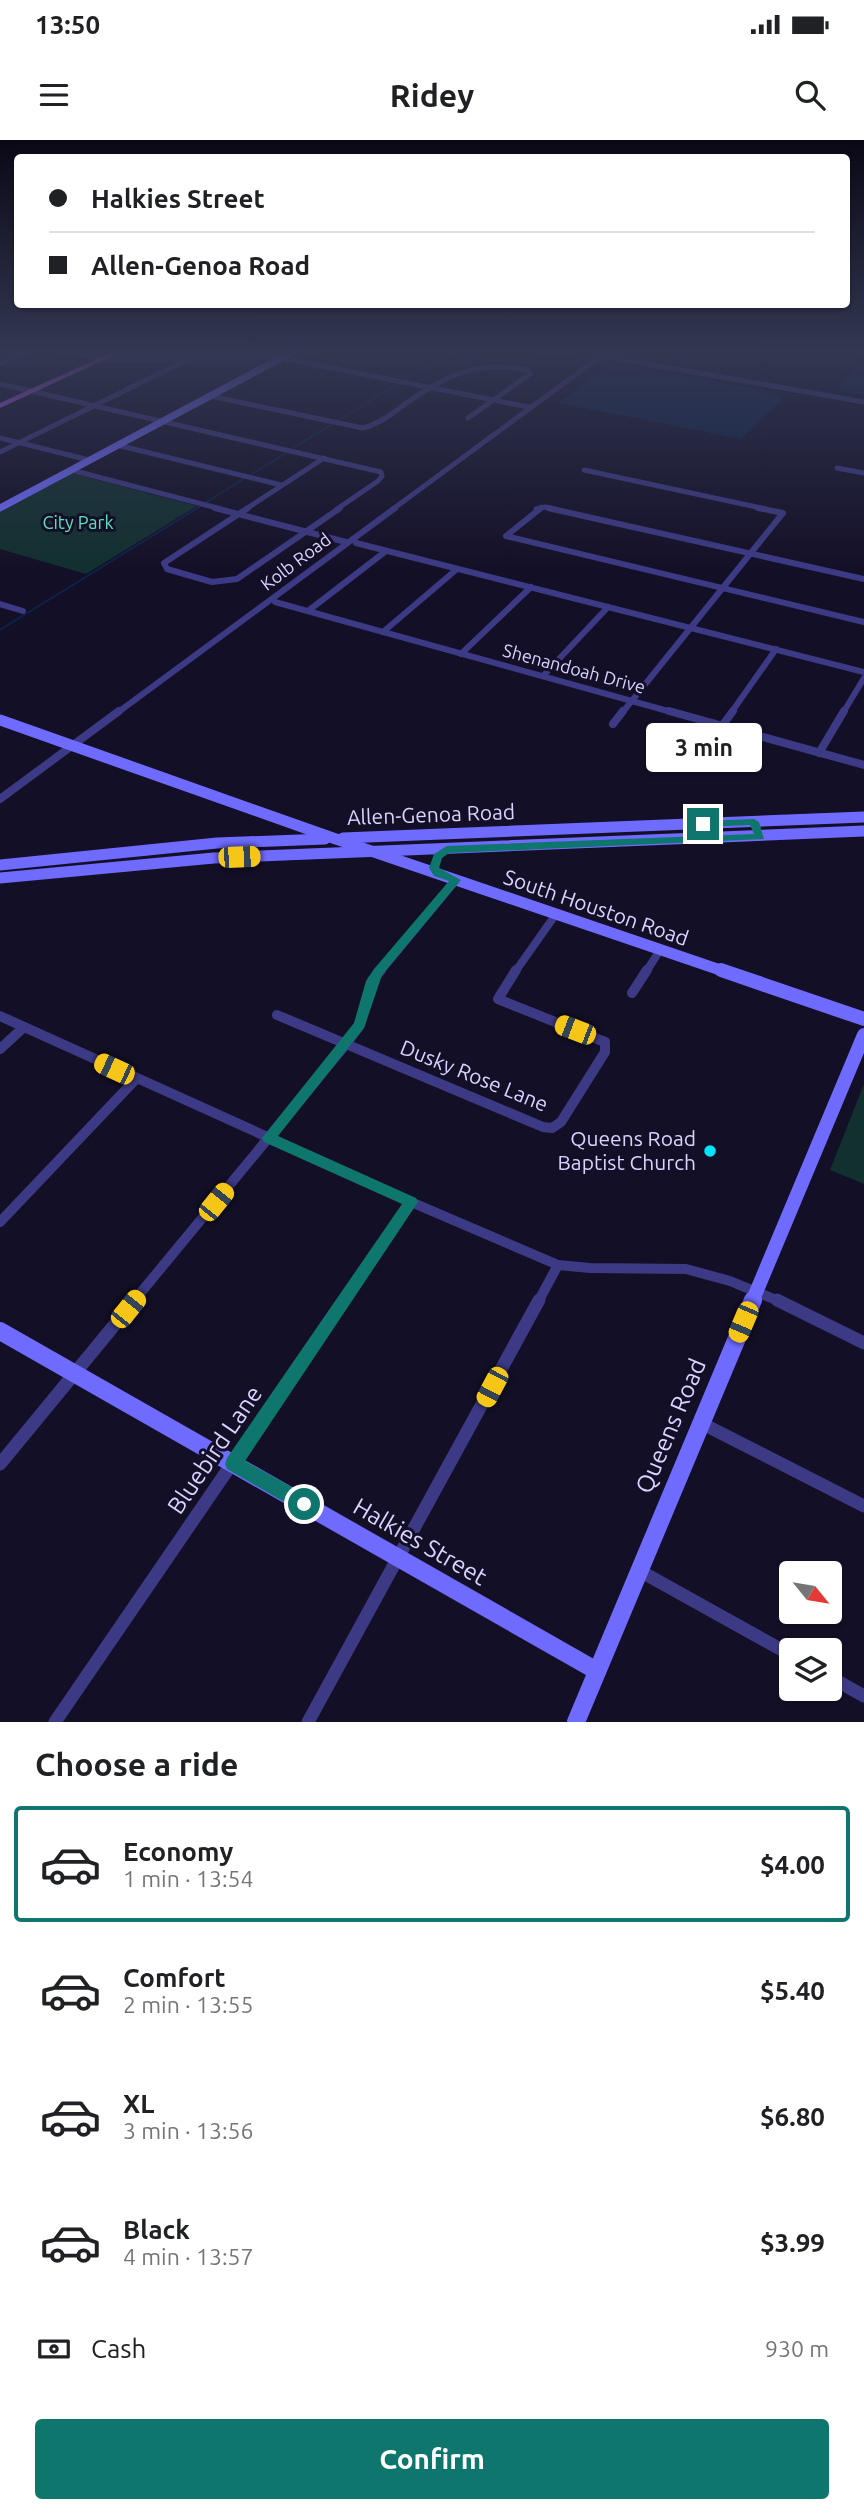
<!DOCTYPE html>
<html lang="en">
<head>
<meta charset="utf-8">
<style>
  body { margin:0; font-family:Ubuntu,sans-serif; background:#f2f2f2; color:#202124; height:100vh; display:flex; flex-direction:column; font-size:26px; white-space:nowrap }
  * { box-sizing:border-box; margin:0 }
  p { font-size:23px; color:#757577 }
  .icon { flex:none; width:38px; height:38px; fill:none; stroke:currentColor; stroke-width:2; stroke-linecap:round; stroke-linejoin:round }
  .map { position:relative; height:1582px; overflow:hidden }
  .details { display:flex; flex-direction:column; background:#fff; flex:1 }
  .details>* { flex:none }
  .hud { position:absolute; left:14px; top:14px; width:836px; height:154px; border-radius:7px; box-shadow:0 2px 5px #0004; display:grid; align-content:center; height:154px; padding:0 35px; background:#fff }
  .needle { width:46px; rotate:120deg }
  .controls { position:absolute; left:779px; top:1421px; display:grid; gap:14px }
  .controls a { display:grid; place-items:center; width:63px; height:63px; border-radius:7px; background:#fff; box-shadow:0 2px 5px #0004; font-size:35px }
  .end { position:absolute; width:32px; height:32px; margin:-16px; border:9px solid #0f766e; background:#fff; box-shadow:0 0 0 4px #fff }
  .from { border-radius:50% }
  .bubble { position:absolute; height:49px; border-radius:7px; background:#fff; box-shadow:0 2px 5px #0004; font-size:23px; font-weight:600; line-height:49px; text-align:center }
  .car { position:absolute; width:21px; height:42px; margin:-21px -10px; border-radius:9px; box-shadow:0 0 5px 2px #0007; background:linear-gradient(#f5c518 24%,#345 0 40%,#f5c518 0 76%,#345 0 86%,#f5c518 0) }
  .hud b { display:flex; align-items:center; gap:24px; height:66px; font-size:26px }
  .hud b+b { border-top:2px solid #e0e0e0 }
  .hud i { width:18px; height:18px; background:#202124 }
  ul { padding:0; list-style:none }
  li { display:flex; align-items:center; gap:21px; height:116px; margin:0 14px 10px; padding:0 21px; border:4px solid transparent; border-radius:7px }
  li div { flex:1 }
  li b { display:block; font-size:26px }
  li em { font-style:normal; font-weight:600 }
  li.selected { border-color:#0f766e }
  li>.icon { width:63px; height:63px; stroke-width:1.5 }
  h2 { padding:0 35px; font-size:32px; line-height:84px }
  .pay { display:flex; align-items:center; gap:18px; height:77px; padding:0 35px; font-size:26px }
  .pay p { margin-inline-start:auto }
  .cta { display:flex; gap:14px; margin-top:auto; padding:14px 35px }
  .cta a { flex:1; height:80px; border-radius:7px; background:#0f766e; color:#fff; font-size:28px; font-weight:600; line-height:80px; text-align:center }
  .status { display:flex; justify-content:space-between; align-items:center; height:49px; padding:0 35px; background:#fff; direction:ltr }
  .status svg { height:19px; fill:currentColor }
  header { display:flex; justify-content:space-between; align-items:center; height:91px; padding:0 35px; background:#fff; font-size:32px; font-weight:600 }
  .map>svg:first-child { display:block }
  .green { fill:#12302f }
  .water { fill:#0c2248 }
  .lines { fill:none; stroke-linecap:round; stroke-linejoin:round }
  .stream { stroke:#0c2248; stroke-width:2 }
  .river { fill:#0c2248; fill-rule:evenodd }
  .street-far4 { stroke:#3d3a85; stroke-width:5 }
  .street-far3 { stroke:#3d3a85; stroke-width:6 }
  .street-far2 { stroke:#3d3a85; stroke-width:8 }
  .street-far1 { stroke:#3d3a85; stroke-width:10 }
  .street { stroke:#3d3a85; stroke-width:13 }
  .secondary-far3 { stroke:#6f6bff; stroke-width:7 }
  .secondary-far2 { stroke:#6f6bff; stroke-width:11 }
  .secondary-far1 { stroke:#6f6bff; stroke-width:14 }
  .secondary { stroke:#6f6bff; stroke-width:18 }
  .primary { fill:#c25bff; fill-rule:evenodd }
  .route { fill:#0f766e }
  .poi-dot { fill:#00e5ff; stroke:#130f26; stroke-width:2.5 }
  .labels { text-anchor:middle; stroke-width:6; stroke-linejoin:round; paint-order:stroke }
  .far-park-label { font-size:18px; fill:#5fe0c0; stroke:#130f26 }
  .far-street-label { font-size:18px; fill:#d9d4ff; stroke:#130f26 }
  .street-label { font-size:21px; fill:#d9d4ff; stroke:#130f26 }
  .poi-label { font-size:21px; fill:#d9d4ff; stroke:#130f26; text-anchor:end }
  .near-street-label { font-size:24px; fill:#d9d4ff; stroke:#130f26 }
</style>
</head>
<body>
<div class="status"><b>13:50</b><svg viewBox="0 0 49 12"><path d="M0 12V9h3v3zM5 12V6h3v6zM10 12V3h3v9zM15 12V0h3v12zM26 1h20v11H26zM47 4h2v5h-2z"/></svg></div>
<header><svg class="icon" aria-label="menu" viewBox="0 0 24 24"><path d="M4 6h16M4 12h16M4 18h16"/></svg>Ridey<svg class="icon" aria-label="search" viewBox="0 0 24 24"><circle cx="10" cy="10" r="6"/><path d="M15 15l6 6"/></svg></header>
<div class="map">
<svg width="864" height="1582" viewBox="0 0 864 1582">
  <rect width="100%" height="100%" fill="#130f26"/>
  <g class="green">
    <path d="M71,333L197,366L86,434L0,409V371Z"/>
    <path d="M864,944V1044L830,1030Z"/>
  </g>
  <g class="water">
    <path d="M864,216V255L842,251L837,247Z"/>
    <path d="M612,223L766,250L779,255L781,261L741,299L558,263Z"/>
  </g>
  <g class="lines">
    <g class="stream">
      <path d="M404,240L456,209"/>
      <path d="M337,281L399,243"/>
      <path d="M293,308L332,284"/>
      <path d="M250,335L288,312"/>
      <path d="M205,363L245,338"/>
      <path d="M0,490L199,367"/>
    </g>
    <g class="river">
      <path d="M110,209H330C309,222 147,215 114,212Z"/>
      <path d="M511,209H602L562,215L515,212Z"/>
    </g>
    <g class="street-far4">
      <path d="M55,209L102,219L281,218L529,267"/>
      <path d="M0,224L34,209"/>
      <path d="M0,244L381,332L382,336L378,341L337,369"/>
      <path d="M210,256L363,288C379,284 392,274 405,264C446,235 477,220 527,230L530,234L468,278"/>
      <path d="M0,298L89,320"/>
      <path d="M117,305L281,345"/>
      <path d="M0,312L191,218"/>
      <path d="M837,328L864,333"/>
      <path d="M71,330L221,369"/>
      <path d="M584,330L766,369"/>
      <path d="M246,369L324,318"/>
      <path d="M393,369L601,216L864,262"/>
      <path d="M536,369L545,367L555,369"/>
    </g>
    <g class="street-far3">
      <path d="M215,368L346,402"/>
      <path d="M248,368L164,423L167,429L212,442L237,439L340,368"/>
      <path d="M541,368L506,396L864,482"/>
      <path d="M548,368L864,439"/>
      <path d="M356,403L864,532"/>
      <path d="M275,462L675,573"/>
      <path d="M0,464L23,471"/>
      <path d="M308,471L386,411"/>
      <path d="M383,492L457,429"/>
      <path d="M461,514L531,447"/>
      <path d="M543,536L608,467"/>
      <path d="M117,573L395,368"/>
      <path d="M622,573L783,373L758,368"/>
      <path d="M731,573L776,509"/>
      <path d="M843,573L864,538"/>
    </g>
    <g class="street-far2">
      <path d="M669,571L864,625"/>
      <path d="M613,584L623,571"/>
      <path d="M722,586L733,571"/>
      <path d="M819,613L844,571"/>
      <path d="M0,659L119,571"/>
      <path d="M380,832L456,740"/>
      <path d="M515,832L556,774"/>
      <path d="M646,832L660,810"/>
    </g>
    <g class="street-far1">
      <path d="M632,853L647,830"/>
      <path d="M277,875L543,987L552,988L561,982L605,912V902L498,859L516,830"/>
      <path d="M0,876L411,1062L558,1125L590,1128L686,1129L730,1141L781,1162"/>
      <path d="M0,909L24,887"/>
      <path d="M0,1082L136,939"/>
      <path d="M133,1162L346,904L360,885L372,841L381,830"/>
      <path d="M342,1162L411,1062"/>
      <path d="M538,1162L558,1125"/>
    </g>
    <g class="street">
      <path d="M777,1160L864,1203"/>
      <path d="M701,1283L864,1366"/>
      <path d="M0,1324L135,1160"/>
      <path d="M640,1431L791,1515"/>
      <path d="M830,1537L864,1556"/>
      <path d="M55,1582L344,1160"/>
      <path d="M308,1582L539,1160"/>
    </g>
    <path class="secondary-far3" d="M0,368L298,209"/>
    <g class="secondary-far2">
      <path d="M0,580L333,698L726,832"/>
      <path d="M343,698L864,677"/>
      <path d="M0,725L217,703L325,699"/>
      <path d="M0,738L214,718L864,691"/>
    </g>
    <g class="secondary-far1">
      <path d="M721,830L864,879"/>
      <path d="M752,1162L864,895"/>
    </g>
    <g class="secondary">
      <path d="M0,1191L597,1531"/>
      <path d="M576,1582L753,1160"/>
    </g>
    <path class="primary" d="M119,209H128L0,268V263Z"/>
  </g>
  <linearGradient id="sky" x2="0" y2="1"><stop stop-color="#0a0815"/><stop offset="0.49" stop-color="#333752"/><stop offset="1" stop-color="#333752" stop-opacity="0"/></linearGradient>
  <rect width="864" height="430" fill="url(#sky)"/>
  <path class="route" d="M754,679L759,682L764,699L449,713L442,718L439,728L461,740L382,835L364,888L278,996L416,1058L418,1062L245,1321L311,1358L313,1364L311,1370L304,1373L298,1370L227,1329L225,1324L227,1318L402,1064L264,1002L262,998L354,883L366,841L374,829L449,741L434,736L429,728L434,714L447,706L754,694L750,685L703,687L698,684L703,681Z"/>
  <circle class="poi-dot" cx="710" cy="1011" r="7"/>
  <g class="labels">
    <g class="far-park-label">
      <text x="78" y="389">City Park</text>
    </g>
    <g class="far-street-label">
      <text transform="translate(296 422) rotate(-37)" y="6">Kolb Road</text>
      <text transform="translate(574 529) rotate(15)" y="6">Shenandoah Drive</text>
    </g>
    <g class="street-label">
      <text transform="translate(431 675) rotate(-2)" y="7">Allen-Genoa Road</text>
      <text transform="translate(596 768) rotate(19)" y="7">South Houston Road</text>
      <text transform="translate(474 936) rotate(22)" y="7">Dusky Rose Lane</text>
    </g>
    <g class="poi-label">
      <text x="696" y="1006">Queens Road<tspan x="696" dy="24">Baptist Church</tspan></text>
    </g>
    <g class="near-street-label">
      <text transform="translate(671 1286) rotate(-67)" y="8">Queens Road</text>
      <text transform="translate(215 1310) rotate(-56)" y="8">Bluebird Lane</text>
      <text transform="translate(420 1402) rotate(30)" y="8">Halkies Street</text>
    </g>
  </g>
</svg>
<div class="controls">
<a><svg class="needle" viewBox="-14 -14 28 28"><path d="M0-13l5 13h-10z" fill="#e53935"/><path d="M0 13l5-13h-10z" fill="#757577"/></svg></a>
<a><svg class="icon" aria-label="layers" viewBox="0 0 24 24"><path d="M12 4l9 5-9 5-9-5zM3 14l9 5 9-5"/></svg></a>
</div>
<i class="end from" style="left:304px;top:1364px"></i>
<i class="end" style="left:703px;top:684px"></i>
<div class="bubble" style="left:646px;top:583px;width:116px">3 min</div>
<i class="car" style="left:239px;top:717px;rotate:88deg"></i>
<i class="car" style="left:575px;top:890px;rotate:291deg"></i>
<i class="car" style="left:114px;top:929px;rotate:295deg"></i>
<i class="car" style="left:216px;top:1062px;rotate:39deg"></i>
<i class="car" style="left:128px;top:1169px;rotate:39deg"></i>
<i class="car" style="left:743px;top:1182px;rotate:203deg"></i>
<i class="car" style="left:492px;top:1247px;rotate:208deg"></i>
<div class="hud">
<b><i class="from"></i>Halkies Street</b>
<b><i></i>Allen-Genoa Road</b>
</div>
</div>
<section class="details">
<h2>Choose a ride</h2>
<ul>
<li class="selected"><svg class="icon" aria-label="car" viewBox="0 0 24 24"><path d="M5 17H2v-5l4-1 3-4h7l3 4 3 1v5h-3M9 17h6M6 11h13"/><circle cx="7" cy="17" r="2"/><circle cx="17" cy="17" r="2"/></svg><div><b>Economy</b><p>1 min · 13:54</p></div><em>$4.00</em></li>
<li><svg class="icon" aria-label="car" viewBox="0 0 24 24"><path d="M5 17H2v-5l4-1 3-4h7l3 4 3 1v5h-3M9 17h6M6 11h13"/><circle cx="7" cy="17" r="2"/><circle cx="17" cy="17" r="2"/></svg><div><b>Comfort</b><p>2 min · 13:55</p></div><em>$5.40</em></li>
<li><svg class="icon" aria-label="car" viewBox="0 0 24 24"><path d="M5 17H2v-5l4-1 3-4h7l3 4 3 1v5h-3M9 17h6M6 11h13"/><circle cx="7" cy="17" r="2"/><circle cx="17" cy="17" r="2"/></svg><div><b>XL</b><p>3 min · 13:56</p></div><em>$6.80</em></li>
<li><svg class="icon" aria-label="car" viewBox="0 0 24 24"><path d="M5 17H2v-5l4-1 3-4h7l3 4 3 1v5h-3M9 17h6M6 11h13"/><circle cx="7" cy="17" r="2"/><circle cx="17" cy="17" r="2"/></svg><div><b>Black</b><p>4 min · 13:57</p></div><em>$3.99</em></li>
</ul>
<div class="pay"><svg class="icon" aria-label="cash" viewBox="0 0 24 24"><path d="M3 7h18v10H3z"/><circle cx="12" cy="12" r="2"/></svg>Cash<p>930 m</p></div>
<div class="cta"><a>Confirm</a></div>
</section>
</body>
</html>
